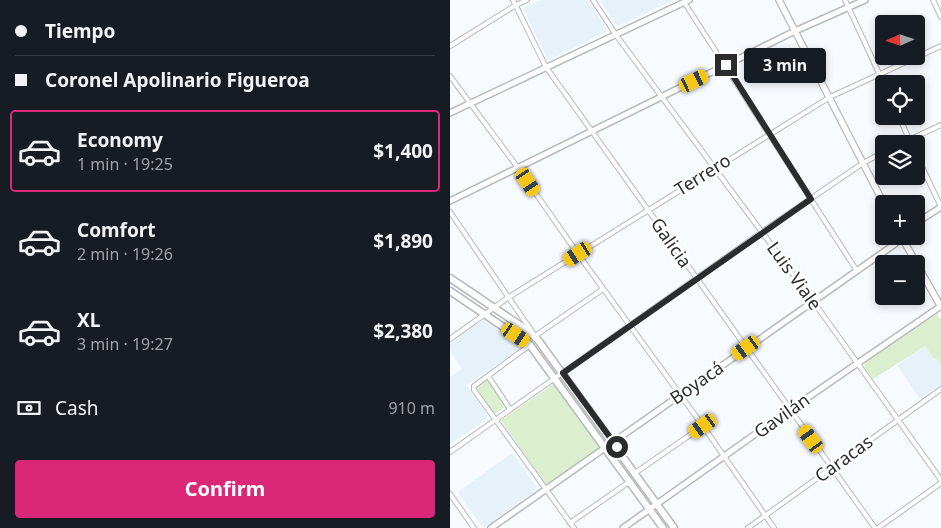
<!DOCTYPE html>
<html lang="en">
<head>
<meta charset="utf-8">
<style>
  body { margin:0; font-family:"Noto Sans",sans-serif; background:#242831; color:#f1f3f6; height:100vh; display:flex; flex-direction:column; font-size:19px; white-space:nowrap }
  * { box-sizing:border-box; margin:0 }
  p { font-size:16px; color:#9ea1a6 }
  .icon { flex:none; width:28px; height:28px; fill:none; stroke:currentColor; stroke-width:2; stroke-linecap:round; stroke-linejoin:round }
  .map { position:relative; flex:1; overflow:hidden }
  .sheet { display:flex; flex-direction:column; background:#171b24; width:450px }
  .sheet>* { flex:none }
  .banner { display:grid; align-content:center; height:110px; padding:0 15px; background:#171b24 }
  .needle { width:32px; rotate:267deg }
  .buttons { position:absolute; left:425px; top:15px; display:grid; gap:10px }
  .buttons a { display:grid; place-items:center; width:50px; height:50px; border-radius:5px; background:#171b24; box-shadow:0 2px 8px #0003; font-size:25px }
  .end { position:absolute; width:22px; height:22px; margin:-11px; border:6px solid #2a2c2d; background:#fff; box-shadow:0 0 0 2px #fff }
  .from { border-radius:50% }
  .bubble { position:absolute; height:35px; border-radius:5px; background:#171b24; box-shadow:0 2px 8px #0003; font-size:16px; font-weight:700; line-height:35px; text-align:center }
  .car { position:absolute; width:15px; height:30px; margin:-15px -8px; border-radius:6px; box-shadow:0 0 4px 1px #0007; background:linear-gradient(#f5c518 24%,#345 0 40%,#f5c518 0 76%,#345 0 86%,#f5c518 0) }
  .banner b { display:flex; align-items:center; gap:18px; height:48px; font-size:19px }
  .banner b+b { border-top:1px solid #363941 }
  .banner i { width:12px; height:12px; background:#f1f3f6 }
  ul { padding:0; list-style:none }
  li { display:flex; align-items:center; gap:15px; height:82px; margin:0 10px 8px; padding:0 5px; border:2px solid transparent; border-radius:5px }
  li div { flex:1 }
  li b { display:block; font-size:19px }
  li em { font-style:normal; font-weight:700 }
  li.current { border-color:#db2777 }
  li>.icon { width:45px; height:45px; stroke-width:1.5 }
  .pay { display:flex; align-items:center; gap:12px; height:55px; padding:0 15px; font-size:19px }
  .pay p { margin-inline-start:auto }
  .primary-button { display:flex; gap:10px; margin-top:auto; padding:10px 15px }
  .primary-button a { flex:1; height:58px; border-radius:5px; background:#db2777; color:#fff; font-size:20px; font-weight:700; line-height:58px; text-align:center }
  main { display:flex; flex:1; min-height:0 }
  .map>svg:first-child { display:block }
  .built { fill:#e6f1fa }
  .green { fill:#dbefce }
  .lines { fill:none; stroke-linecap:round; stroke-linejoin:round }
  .minor-casing { stroke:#b6babd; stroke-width:6 }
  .tertiary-casing { stroke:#b6babd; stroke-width:8 }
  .secondary-casing { stroke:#b6babd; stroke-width:8 }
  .primary-casing { stroke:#b6babd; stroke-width:9 }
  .minor { stroke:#fff; stroke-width:4 }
  .tertiary { stroke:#fff; stroke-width:5 }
  .secondary { stroke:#fff; stroke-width:5.5 }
  .primary { stroke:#fff; stroke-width:6 }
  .route { stroke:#2a2c2d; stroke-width:6 }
  .labels { text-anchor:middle; stroke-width:5; stroke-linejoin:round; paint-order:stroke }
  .street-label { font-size:18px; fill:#2a2c2d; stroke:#fff }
</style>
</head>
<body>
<main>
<section class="sheet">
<div class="banner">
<b><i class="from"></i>Tiempo</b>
<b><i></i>Coronel Apolinario Figueroa</b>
</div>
<ul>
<li class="current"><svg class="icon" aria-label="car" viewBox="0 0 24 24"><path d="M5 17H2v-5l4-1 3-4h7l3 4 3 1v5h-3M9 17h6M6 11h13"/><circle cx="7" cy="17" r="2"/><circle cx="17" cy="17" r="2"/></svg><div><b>Economy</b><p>1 min · 19:25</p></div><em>$1,400</em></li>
<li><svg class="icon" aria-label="car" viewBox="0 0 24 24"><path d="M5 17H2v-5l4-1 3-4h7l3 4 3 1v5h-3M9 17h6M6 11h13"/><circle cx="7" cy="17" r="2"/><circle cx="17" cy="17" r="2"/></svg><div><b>Comfort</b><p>2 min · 19:26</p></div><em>$1,890</em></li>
<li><svg class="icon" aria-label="car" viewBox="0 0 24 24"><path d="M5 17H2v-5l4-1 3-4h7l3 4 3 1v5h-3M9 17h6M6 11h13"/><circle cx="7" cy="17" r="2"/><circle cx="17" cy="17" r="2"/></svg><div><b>XL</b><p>3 min · 19:27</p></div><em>$2,380</em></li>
</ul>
<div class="pay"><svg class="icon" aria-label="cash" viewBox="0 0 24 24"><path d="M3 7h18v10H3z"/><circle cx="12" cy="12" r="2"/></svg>Cash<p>910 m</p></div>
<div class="primary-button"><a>Confirm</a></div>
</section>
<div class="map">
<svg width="491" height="528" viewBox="0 0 491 528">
  <rect width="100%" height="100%" fill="#f7fbff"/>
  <g class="built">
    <path d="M92,0H137L156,28V32L98,60L74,10L75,7Z"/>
    <path d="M150,0H224L170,25H167Z"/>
    <path d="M31,321H35L68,343V350L16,385L37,415L36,420L0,444V377L12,369L0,350V344L8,338L7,336Z"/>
    <path d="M475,346L484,359L486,358L491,365V384L470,399L447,365Z"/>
    <path d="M62,453L86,486L85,491L35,527L32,526L8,492Z"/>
  </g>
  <g class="green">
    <path d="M486,313L491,320V365L486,358L484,359L475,346L423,379L414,366L415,362Z"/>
    <path d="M38,376L58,405L43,415L23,387Z"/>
    <path d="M105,383L149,444V448L98,484H95L51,420Z"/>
  </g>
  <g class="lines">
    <defs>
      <g id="minor">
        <path d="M63,0L96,67L425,528"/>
        <path d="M143,0L166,35L363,301L491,480"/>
        <path d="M395,0L434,84"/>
        <path d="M483,0L491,17"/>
        <path d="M234,2L407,271"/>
        <path d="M0,46L66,5L77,0"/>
        <path d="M0,76L68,168L128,254L253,426L324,528"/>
        <path d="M449,116L461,144"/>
        <path d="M450,144L491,125"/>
        <path d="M466,154L491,207"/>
        <path d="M0,212L85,336L153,289"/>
        <path d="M0,339L59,297L380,97L491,46"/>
        <path d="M80,345L24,386V390L124,528"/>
        <path d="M38,376L60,409"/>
        <path d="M0,452L312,232L413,163L434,152"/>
        <path d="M185,473L253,426"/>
        <path d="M0,494L24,528"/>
        <path d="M120,523L179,482"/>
        <path d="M298,528L491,389"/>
        <path d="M428,528L491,483"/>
      </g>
      <g id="tertiary">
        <path d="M0,113L239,0"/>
        <path d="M0,201L345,31L415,0"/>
        <path d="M466,223L491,207"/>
        <path d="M41,528L445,244L451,236"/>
        <path d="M173,528L328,418L491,306"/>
      </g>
      <g id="secondary">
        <path d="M329,0L434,204"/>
        <path d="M451,236L491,307"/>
      </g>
      <g id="primary">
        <path d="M0,278L77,330L88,340L224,528"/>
        <path d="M0,291L80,345L213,528"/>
      </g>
    </defs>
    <use href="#minor" class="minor-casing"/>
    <use href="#tertiary" class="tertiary-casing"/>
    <use href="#secondary" class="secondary-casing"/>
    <use href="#primary" class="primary-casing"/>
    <use href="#minor" class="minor"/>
    <use href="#tertiary" class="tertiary"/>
    <use href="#secondary" class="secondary"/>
    <use href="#primary" class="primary"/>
  </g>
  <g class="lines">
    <path class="route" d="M167,447L113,373L361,199L276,65"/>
  </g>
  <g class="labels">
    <g class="street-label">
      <text transform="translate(253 175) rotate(-32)" y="6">Terrero</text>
      <text transform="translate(221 243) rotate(55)" y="6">Galicia</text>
      <text transform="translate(344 276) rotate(54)" y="6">Luis Viale</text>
      <text transform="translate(247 383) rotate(-35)" y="6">Boyacá</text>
      <text transform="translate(332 416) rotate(-35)" y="6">Gavilán</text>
      <text transform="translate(394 459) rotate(-36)" y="6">Caracas</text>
    </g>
  </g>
</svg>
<div class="buttons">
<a><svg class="needle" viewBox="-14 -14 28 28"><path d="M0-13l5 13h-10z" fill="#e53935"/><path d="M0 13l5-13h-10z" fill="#9ea1a6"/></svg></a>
<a><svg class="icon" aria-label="locate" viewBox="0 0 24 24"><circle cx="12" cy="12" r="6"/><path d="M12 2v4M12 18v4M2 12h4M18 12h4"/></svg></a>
<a><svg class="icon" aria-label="layers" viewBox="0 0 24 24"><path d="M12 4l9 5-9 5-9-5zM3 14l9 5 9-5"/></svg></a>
<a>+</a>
<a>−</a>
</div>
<i class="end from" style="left:167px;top:447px"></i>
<i class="end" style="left:276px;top:65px"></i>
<div class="bubble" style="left:294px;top:48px;width:82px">3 min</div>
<i class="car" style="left:244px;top:81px;rotate:64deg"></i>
<i class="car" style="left:78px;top:182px;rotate:146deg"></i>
<i class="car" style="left:128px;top:254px;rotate:237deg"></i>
<i class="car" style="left:66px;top:335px;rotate:124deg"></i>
<i class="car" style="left:296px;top:348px;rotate:235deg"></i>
<i class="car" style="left:253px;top:426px;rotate:235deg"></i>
<i class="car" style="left:361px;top:439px;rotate:324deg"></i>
</div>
</main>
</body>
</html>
